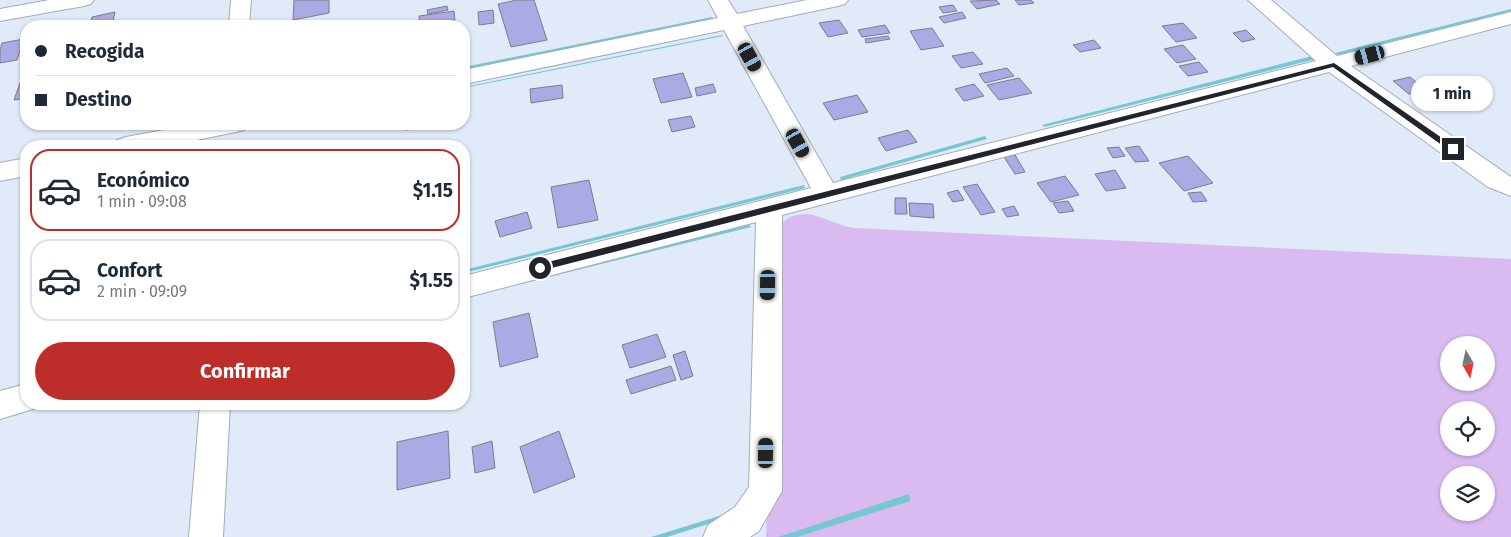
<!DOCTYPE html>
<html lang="es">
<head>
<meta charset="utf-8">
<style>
  body { margin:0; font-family:"Fira Sans",sans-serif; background:#f6f6f7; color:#1f2937; height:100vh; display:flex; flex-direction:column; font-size:19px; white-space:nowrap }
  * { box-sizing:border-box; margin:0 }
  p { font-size:16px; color:#747a83 }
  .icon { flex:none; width:28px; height:28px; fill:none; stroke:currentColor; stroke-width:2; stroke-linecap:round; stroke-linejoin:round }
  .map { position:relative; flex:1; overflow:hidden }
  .panel { position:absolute; left:20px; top:140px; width:450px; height:270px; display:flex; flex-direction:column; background:#fff; border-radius:20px; box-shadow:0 1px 4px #0004 }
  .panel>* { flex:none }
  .banner { position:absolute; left:20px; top:20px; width:450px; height:110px; border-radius:20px; box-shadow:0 1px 4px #0004; display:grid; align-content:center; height:110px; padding:0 15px; background:#fff }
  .needle { width:32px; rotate:171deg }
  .tools { position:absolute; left:1440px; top:336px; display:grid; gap:10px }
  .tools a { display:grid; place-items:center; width:55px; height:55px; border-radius:50%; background:#fff; box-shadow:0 1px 4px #0004; font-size:25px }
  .end { position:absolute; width:22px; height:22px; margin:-11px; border:6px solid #21242a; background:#fff; box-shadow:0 0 0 2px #fff }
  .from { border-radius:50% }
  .bubble { position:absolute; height:35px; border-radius:18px; background:#fff; box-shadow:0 1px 4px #0004; font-size:16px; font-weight:700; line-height:35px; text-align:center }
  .car { position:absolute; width:15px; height:30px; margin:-15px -8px; border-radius:6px; box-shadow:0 0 4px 1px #0007; background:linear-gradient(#222 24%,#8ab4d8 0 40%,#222 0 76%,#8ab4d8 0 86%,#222 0) }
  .banner b { display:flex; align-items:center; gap:18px; height:48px; font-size:19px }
  .banner b+b { border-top:1px solid #e0e1e3 }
  .banner i { width:12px; height:12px; background:#1f2937 }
  ul { padding:9px 0 0; list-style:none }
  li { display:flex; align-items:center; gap:15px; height:82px; margin:0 10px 8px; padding:0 5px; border:2px solid #e0e1e3; border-radius:20px }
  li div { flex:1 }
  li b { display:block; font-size:19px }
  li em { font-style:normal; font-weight:700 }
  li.on { border-color:#bd2e2b }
  li>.icon { width:45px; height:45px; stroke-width:1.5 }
  .button { display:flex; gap:10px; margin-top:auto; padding:10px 15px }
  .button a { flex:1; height:58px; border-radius:30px; background:#bd2e2b; color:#fff; font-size:20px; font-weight:700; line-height:58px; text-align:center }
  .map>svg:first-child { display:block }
  .green { fill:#d9baf1; fill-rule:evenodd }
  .water { fill:#74c7d3 }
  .building { fill:#abaae4; stroke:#7c7c8b }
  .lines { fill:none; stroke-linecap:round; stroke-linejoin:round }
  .minor-casing { stroke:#a3acb9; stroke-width:2 }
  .minor { fill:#fff; fill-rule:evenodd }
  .route { fill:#21242a }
</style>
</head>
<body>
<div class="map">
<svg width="1511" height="537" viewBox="0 0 1511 537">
  <rect width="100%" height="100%" fill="#e1eaf8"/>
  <path class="green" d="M807,214C824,217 837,225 854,228L1511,259V537H766L781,225C788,215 796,215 807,214ZM1449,345H1486V382H1449ZM1449,410H1486V448H1449ZM1449,475H1486V512H1449Z"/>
  <g class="water">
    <path d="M1511,9V11L1338,55L1335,53Z"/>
    <path d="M712,17L713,20L464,69V67Z"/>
    <path d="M722,35L723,36L464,88V87Z"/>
    <path d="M1312,56L1316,59L1044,127L1042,125Z"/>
    <path d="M985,136L987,139L841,180L840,177Z"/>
    <path d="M804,185L805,188L464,273V270Z"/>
    <path d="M749,225L751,227L464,298V296Z"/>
    <path d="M909,494L910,501L797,537H778Z"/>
    <path d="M729,513L730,517L667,537H651Z"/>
  </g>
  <g class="building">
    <path d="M294,0H329V13L293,20Z"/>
    <path d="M517,0H534L547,40L511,47L498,4Z"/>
    <path d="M996,0L1000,4L977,9L970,1Z"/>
    <path d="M1015,0H1031L1034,3L1019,5Z"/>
    <path d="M953,5L957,11L943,13L939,7Z"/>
    <path d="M447,6L448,10L428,14L427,10Z"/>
    <path d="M493,10L494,23L479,25L478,12Z"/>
    <path d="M454,11L455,20L420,25L419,16Z"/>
    <path d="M115,12L112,26H89L92,17Z"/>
    <path d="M962,12L966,18L944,23L939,17Z"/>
    <path d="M839,20L848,33L828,37L819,23Z"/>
    <path d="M1183,23L1197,38L1176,42L1162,26Z"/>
    <path d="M885,25L890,33L862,37L858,30Z"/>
    <path d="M932,28L944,46L921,50L910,31Z"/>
    <path d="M1246,30L1255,39L1242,42L1233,33Z"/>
    <path d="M888,36L890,39L866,43L865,39Z"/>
    <path d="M24,39L17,60L0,63V50L2,43Z"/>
    <path d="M1094,40L1101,48L1080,52L1073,45Z"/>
    <path d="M1183,45L1196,59L1177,63L1164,49Z"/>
    <path d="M973,52L983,64L961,68L952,56Z"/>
    <path d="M1199,62L1208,72L1188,76L1179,66Z"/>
    <path d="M1007,68L1014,76L985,83L979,74Z"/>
    <path d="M683,73L692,97L661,103L653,79Z"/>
    <path d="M1410,77L1426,90L1409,94L1393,81Z"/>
    <path d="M1019,78L1032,93L999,100L987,85Z"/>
    <path d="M26,79V98L14,100L21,80Z"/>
    <path d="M713,84L716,92L697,96L695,88Z"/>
    <path d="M974,84L984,96L964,101L955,89Z"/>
    <path d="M562,85L563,98L531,103L530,89Z"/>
    <path d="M857,95L868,112L834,120L823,103Z"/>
    <path d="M691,116L695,127L672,132L668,120Z"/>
    <path d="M407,124H430V127L406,130Z"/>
    <path d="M908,130L917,142L886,151L878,138Z"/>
    <path d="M1139,146L1149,161L1135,162L1125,148Z"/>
    <path d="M1119,147L1125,156L1113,158L1107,148Z"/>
    <path d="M1015,155L1025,172L1015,174L1004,157Z"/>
    <path d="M1188,156L1213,183L1184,191L1159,163Z"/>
    <path d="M1115,170L1126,188L1106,191L1095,174Z"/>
    <path d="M1065,176L1079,195L1051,202L1037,183Z"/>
    <path d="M589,180L598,220L558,228L551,187Z"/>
    <path d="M977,184L995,212L981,215L963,187Z"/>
    <path d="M958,190L964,200L953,202L947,193Z"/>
    <path d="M1201,192L1207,201L1193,202L1188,193Z"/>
    <path d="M895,198H906L907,214H895Z"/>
    <path d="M1068,201L1074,211L1059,213L1053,203Z"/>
    <path d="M909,203L933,204L934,218L910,216Z"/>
    <path d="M1014,206L1019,215L1007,217L1002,209Z"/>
    <path d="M527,212L532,228L500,237L495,221Z"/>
    <path d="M529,313L538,357L500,367L493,322Z"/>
    <path d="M657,334L666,357L630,368L622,345Z"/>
    <path d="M685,351L693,376L681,380L673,355Z"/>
    <path d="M671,366L676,380L631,394L626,380Z"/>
    <path d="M448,431L450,478L397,490V442Z"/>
    <path d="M559,431L575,477L534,493L520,447Z"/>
    <path d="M492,441L495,468L475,473L472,447Z"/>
  </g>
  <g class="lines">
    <defs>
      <g id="minor">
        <path d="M49,0H94L91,4L84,6L0,21V9Z"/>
        <path d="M231,0H251L249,26H229Z"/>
        <path d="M708,0H728L737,14L807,0H848L845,4L838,6L743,26L833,183L1316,61L1248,0H1271L1337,56L1511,12V24L1351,66L1511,177V196L1488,187L1329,72L782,215V491L759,531L750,537H703L708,525L735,507L749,487L756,222L464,298V276L811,188L724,30L464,84V70L718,18Z"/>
        <path d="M196,124H248L244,130L236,132L167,146H114L117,140L126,137Z"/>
        <path d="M26,158V176L0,181V163Z"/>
        <path d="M26,384V404H39L37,408L0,419V391Z"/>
        <path d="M200,404H230L223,537H189Z"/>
      </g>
    </defs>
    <use href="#minor" class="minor-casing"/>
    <use href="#minor" class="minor"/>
  </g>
  <path class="route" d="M1334,63L1455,147V151H1450L1333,67L540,271L536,268L540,264Z"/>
</svg>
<div class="tools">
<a><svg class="needle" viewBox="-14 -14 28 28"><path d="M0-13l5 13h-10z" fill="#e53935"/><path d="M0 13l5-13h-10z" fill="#747a83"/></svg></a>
<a><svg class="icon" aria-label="locate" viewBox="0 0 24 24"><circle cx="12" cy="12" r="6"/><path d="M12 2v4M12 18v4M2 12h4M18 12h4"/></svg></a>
<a><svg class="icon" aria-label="layers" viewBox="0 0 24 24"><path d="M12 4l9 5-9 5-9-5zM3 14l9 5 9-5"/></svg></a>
</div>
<i class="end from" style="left:540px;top:268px"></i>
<i class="end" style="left:1453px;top:149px"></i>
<div class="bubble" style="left:1411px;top:76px;width:82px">1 min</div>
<i class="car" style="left:1370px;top:55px;rotate:255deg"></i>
<i class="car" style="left:750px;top:57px;rotate:151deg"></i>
<i class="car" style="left:798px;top:143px;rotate:151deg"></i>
<i class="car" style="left:768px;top:285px;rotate:181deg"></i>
<i class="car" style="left:766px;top:453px;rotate:1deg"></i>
<div class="banner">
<b><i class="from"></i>Recogida</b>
<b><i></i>Destino</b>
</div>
<section class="panel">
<ul>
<li class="on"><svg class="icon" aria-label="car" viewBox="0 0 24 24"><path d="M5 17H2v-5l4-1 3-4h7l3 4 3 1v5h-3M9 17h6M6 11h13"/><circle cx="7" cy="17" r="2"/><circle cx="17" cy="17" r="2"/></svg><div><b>Económico</b><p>1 min · 09:08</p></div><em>$1.15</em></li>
<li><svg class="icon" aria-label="car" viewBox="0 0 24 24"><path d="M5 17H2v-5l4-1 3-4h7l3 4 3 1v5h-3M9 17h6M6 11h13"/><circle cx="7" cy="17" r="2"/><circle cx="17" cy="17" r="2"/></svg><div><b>Confort</b><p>2 min · 09:09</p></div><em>$1.55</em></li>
</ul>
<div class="button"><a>Confirmar</a></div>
</section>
</div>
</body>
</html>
